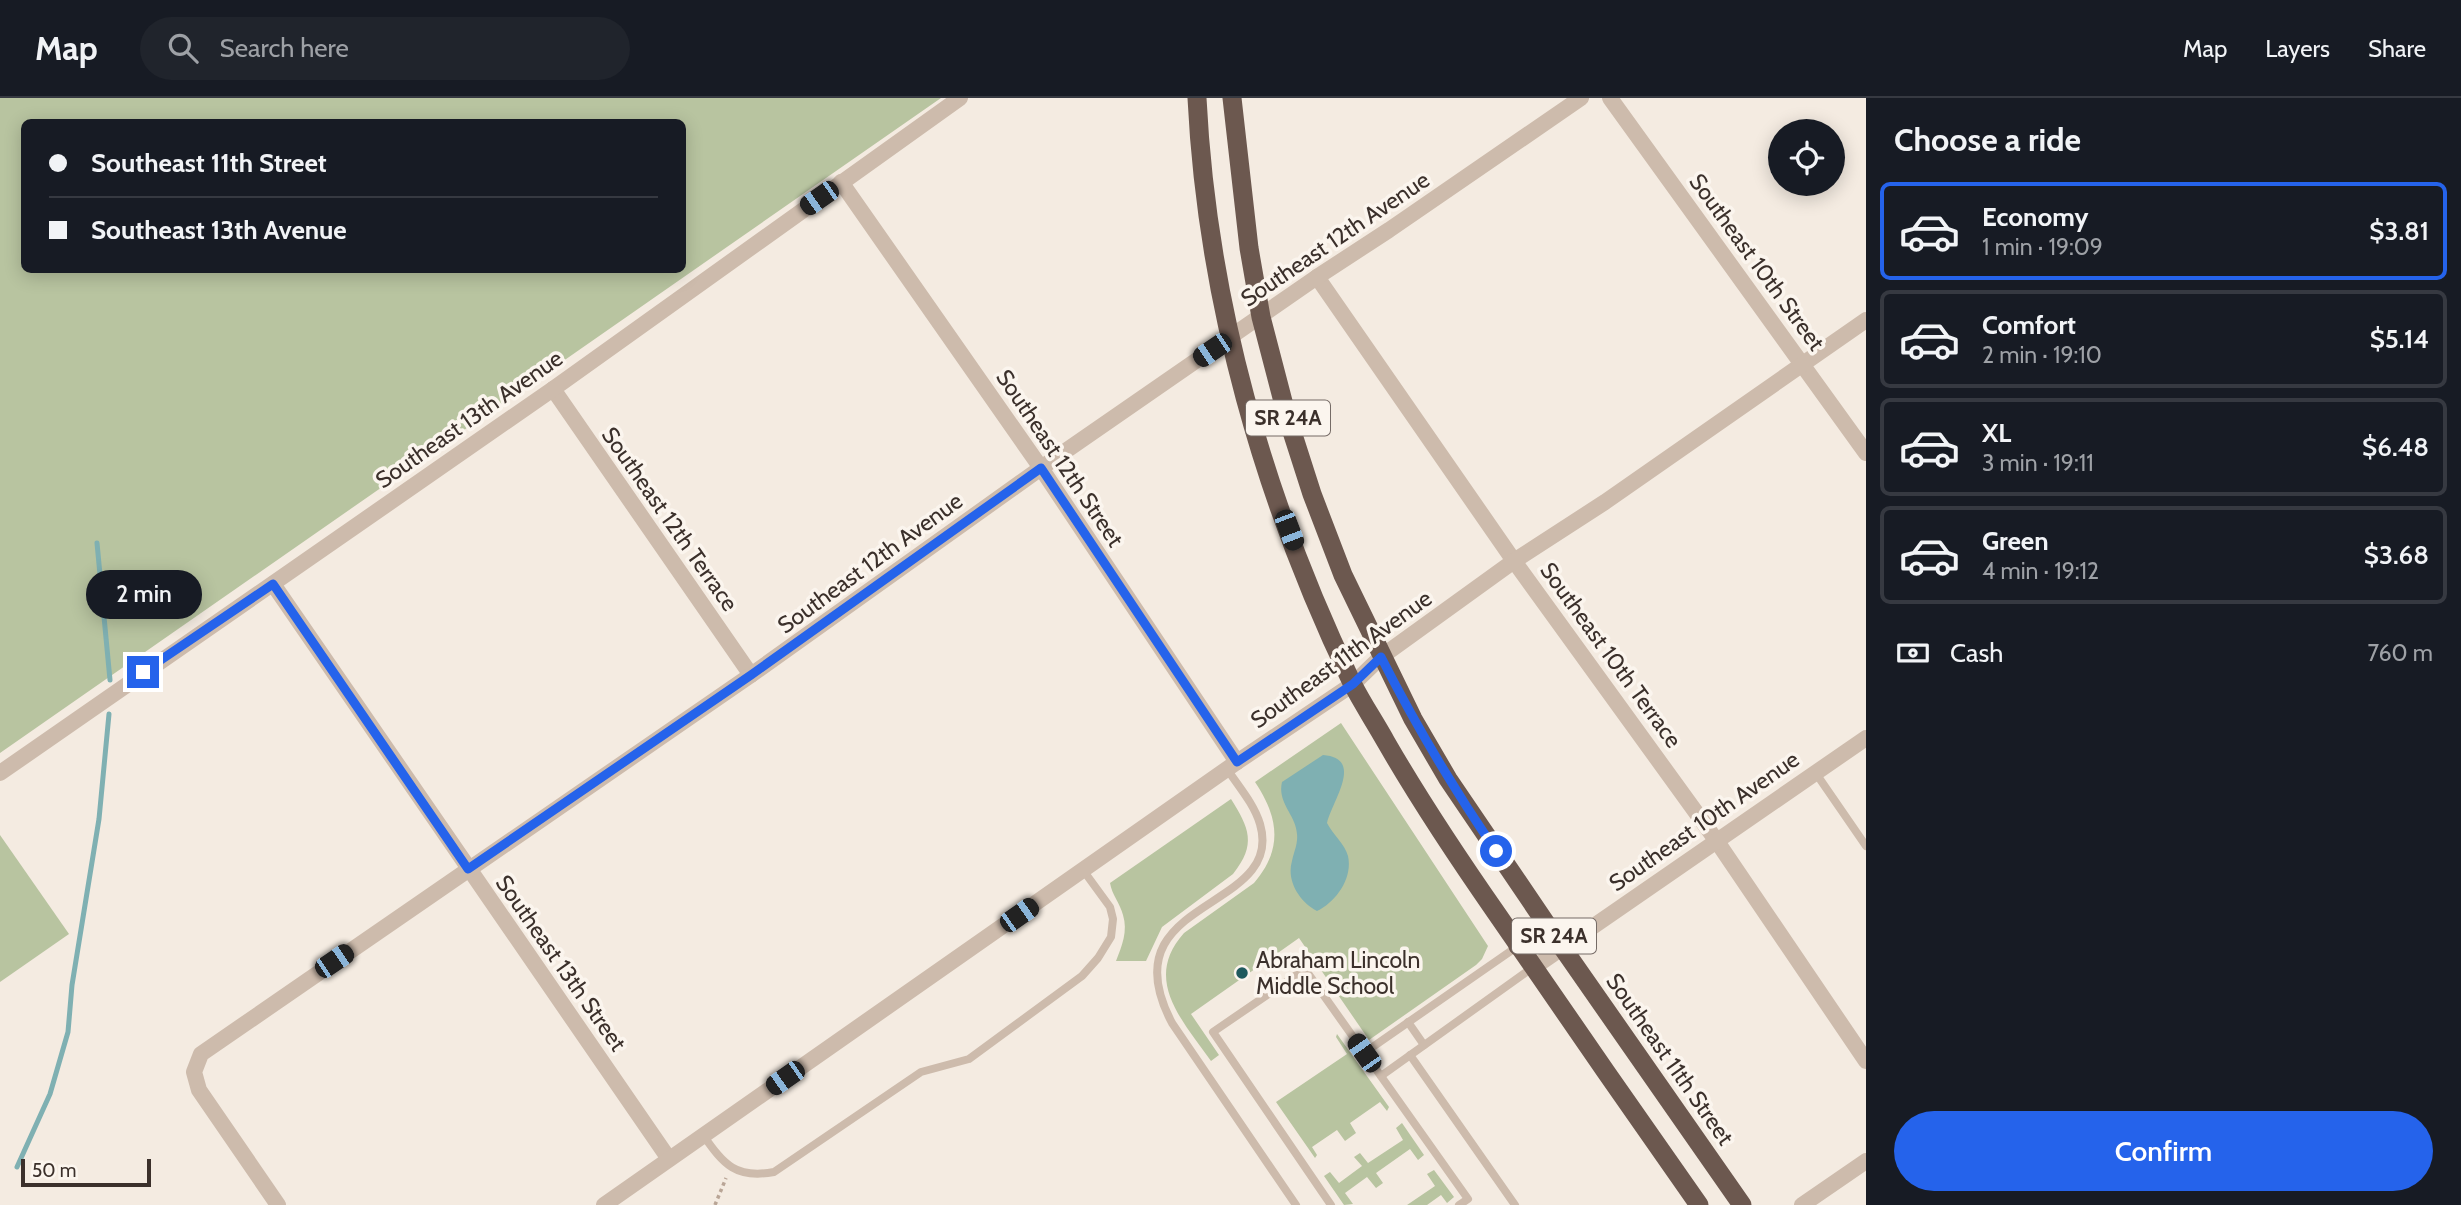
<!DOCTYPE html>
<html lang="en">
<head>
<meta charset="utf-8">
<style>
  body { margin:0; font-family:Cabin,sans-serif; background:#20242c; color:#f1f3f6; height:100vh; display:flex; flex-direction:column; font-size:26px; white-space:nowrap }
  * { box-sizing:border-box; margin:0 }
  p { font-size:23px; color:#9ea1a6 }
  .icon { flex:none; width:38px; height:38px; fill:none; stroke:currentColor; stroke-width:2; stroke-linecap:round; stroke-linejoin:round }
  .map { position:relative; flex:1; overflow:hidden }
  .panel { display:flex; flex-direction:column; background:#171b24; width:595px }
  .panel>* { flex:none }
  .hud { position:absolute; left:21px; top:21px; width:665px; height:154px; border-radius:10px; box-shadow:0 4px 18px #0003; display:grid; align-content:center; height:154px; padding:0 28px; background:#171b24 }
  .tools { position:absolute; left:1768px; top:21px; display:grid; gap:14px }
  .tools a { display:grid; place-items:center; width:77px; height:77px; border-radius:50%; background:#171b24; box-shadow:0 4px 18px #0003; font-size:35px }
  .scale { position:absolute; left:21px; bottom:18px; width:130px; box-sizing:border-box; padding-left:7px; border:4px solid #3b302b; border-top:0; font-size:19px; line-height:24px; white-space:nowrap; color:#3b302b; -webkit-text-stroke:5px #fbf5ee; paint-order:stroke }
  .end { position:absolute; width:32px; height:32px; margin:-16px; border:9px solid #2563eb; background:#fff; box-shadow:0 0 0 4px #fff }
  .from { border-radius:50% }
  .bubble { position:absolute; height:49px; border-radius:24px; background:#171b24; box-shadow:0 4px 18px #0003; font-size:23px; font-weight:600; line-height:49px; text-align:center }
  .car { position:absolute; width:21px; height:42px; margin:-21px -10px; border-radius:9px; box-shadow:0 0 5px 2px #0007; background:linear-gradient(#222 24%,#8ab4d8 0 40%,#222 0 76%,#8ab4d8 0 86%,#222 0) }
  .hud b { display:flex; align-items:center; gap:24px; height:66px; font-size:26px }
  .hud b+b { border-top:2px solid #363941 }
  .hud i { width:18px; height:18px; background:#f1f3f6 }
  ul { padding:0; list-style:none }
  li { display:flex; align-items:center; gap:21px; height:98px; margin:0 14px 10px; padding:0 14px; border:4px solid #363941; border-radius:10px }
  li div { flex:1 }
  li b { display:block; font-size:26px }
  li em { font-style:normal; font-weight:600 }
  li.selected { border-color:#2563eb }
  li>.icon { width:63px; height:63px; stroke-width:1.5 }
  h2 { padding:0 28px; font-size:32px; line-height:84px }
  .pay { display:flex; align-items:center; gap:18px; height:77px; padding:0 28px; font-size:26px }
  .pay p { margin-inline-start:auto }
  .primary-button { display:flex; gap:14px; margin-top:auto; padding:14px 28px }
  .primary-button a { flex:1; height:80px; border-radius:42px; background:#2563eb; color:#fff; font-size:28px; font-weight:600; line-height:80px; text-align:center }
  header { display:flex; align-items:center; gap:42px; box-sizing:border-box; height:98px; padding:0 35px; background:#171b24; border-bottom:2px solid #363941 }
  header strong { font-size:33px }
  nav { display:flex; gap:38px; margin-inline-start:auto; font-size:24px }
  .search { width:490px; height:63px; background:#20242c; display:flex; align-items:center; gap:18px; box-sizing:border-box; padding:0 24px; border-radius:38px; color:#9ea1a6; font-size:26px }
  main { display:flex; flex:1; min-height:0 }
  .map>svg:first-child { display:block }
  .green { fill:#b8c4a0; fill-rule:evenodd }
  .water { fill:#7fb0b2 }
  .lines { fill:none; stroke-linecap:round; stroke-linejoin:round }
  .stream { stroke:#7fb0b2; stroke-width:5 }
  .path { stroke:#b9a596; stroke-width:3.5; stroke-dasharray:3.5 3.5; stroke-linecap:butt }
  .service { stroke:#cdbbac; stroke-width:8 }
  .minor { stroke:#cdbbac; stroke-width:16 }
  .trunk { stroke:#6c584f; stroke-width:19 }
  .route { stroke:#2563eb; stroke-width:9 }
  .poi-dot { fill:#1f5a5e; stroke:#fbf5ee; stroke-width:2.5 }
  .labels { text-anchor:middle; stroke-width:7; stroke-linejoin:round; paint-order:stroke }
  .shield { fill:#fbf5ee; stroke:#756b66; stroke-width:2 }
  .shield-label { font-size:21px; font-weight:bold; fill:#3b302b }
  .street-label { font-size:23px; fill:#3b302b; stroke:#fbf5ee }
  .poi-label { font-size:23px; fill:#3b302b; stroke:#fbf5ee; text-anchor:start }
</style>
</head>
<body>
<header>
<strong>Map</strong>
<div class="search"><svg class="icon" aria-label="search" viewBox="0 0 24 24"><circle cx="10" cy="10" r="6"/><path d="M15 15l6 6"/></svg>Search here</div>
<nav><a>Map</a><a>Layers</a><a>Share</a></nav>
</header>
<main>
<div class="map">
<svg width="1866" height="1107" viewBox="0 0 1866 1107">
  <rect width="100%" height="100%" fill="#f4ebe1"/>
  <g class="green">
    <path d="M0,0H941L0,655ZM24,24H682V172H24Z"/>
    <path d="M1341,625L1488,848L1482,861L1476,867L1369,942L1299,840L1191,916L1219,957L1211,963C1183,923 1142,882 1184,835L1254,785C1283,751 1279,720 1255,684Z"/>
    <path d="M1231,701C1249,730 1257,746 1233,776L1162,829L1146,863H1116C1122,848 1128,833 1123,817C1120,805 1112,797 1110,785Z"/>
    <path d="M0,737L69,836L0,884Z"/>
    <path d="M1337,936L1389,1009L1387,1013L1380,1004L1350,1025L1356,1035L1345,1043L1337,1032L1312,1049L1317,1057L1315,1060L1276,1004L1347,956L1336,939Z"/>
    <path d="M1402,1025L1424,1057L1418,1062L1410,1051L1376,1075L1383,1085L1376,1090L1367,1079L1345,1095L1353,1106L1344,1107L1324,1078L1330,1074L1339,1085L1362,1068L1354,1059L1360,1055L1368,1065L1403,1042L1396,1030Z"/>
    <path d="M1434,1072L1454,1099L1447,1105L1441,1097L1427,1107H1407L1435,1088L1427,1076Z"/>
  </g>
  <path class="water" d="M1323,657C1365,660 1332,703 1327,725C1333,737 1345,746 1348,758C1353,780 1336,804 1317,813C1300,804 1286,783 1292,763C1294,753 1298,746 1297,736C1296,717 1277,705 1282,684Z"/>
  <g class="lines">
    <g class="stream">
      <path d="M97,445L110,582"/>
      <path d="M17,1069L50,996L68,934L72,887L99,721L109,616"/>
    </g>
    <path class="path" d="M715,1107L726,1080"/>
    <g class="service">
      <path d="M1227,671C1239,689 1254,706 1260,726C1286,815 1105,798 1172,925L1296,1107"/>
      <path d="M1815,674L1866,748"/>
      <path d="M1408,924L1424,947"/>
      <path d="M1364,955L1518,848"/>
      <path d="M1410,957L1515,1107"/>
      <path d="M1381,978L1532,870"/>
      <path d="M703,1037C724,1067 736,1081 774,1074L921,974L969,961L1082,878L1098,860L1111,839L1113,821L1110,809L1083,772"/>
      <path d="M1331,1107L1213,934L1305,871L1468,1101L1459,1107"/>
    </g>
    <g class="minor">
      <path d="M1610,0L1866,355"/>
      <path d="M841,84L1041,370L1237,664"/>
      <path d="M1317,179L1514,463L1716,742L1866,963"/>
      <path d="M553,291L751,577"/>
      <path d="M273,486L669,1061"/>
      <path d="M0,675L553,291L960,0"/>
      <path d="M1533,870L1866,640"/>
      <path d="M278,1107L199,992L194,974L201,956L751,577L1041,370L1317,179L1389,132L1581,0"/>
      <path d="M604,1107L1237,664L1353,586L1381,559L1514,463L1605,404L1866,222"/>
      <path d="M1802,1107L1866,1063"/>
    </g>
    <g class="trunk">
      <path d="M1197,0C1207,203 1264,402 1352,585C1362,605 1375,624 1386,644C1420,703 1458,760 1497,816C1564,914 1631,1010 1699,1107"/>
      <path d="M1232,0L1249,150L1261,219L1286,315L1312,396L1343,477L1413,621L1448,681L1562,849L1742,1107"/>
      <path d="M1518,848L1547,828"/>
    </g>
  </g>
  <g class="lines">
    <path class="route" d="M143,574L273,486L468,771L751,577L1041,370L1237,664L1353,586L1381,559C1415,626 1453,690 1496,753"/>
  </g>
  <circle class="poi-dot" cx="1242" cy="875" r="7"/>
  <g class="labels">
    <g class="shield">
      <rect x="1246" y="302.5" width="84" height="35" rx="5"/>
      <rect x="1512" y="820.5" width="84" height="35" rx="5"/>
    </g>
    <g class="shield-label">
      <text x="1288" y="327">SR 24A</text>
      <text x="1554" y="845">SR 24A</text>
    </g>
    <g class="street-label">
      <text transform="translate(1335 141) rotate(-34)" y="8">Southeast 12th Avenue</text>
      <text transform="translate(1757 164) rotate(54)" y="8">Southeast 10th Street</text>
      <text transform="translate(469 321) rotate(-35)" y="8">Southeast 13th Avenue</text>
      <text transform="translate(1060 360) rotate(56)" y="8">Southeast 12th Street</text>
      <text transform="translate(670 421) rotate(55)" y="8">Southeast 12th Terrace</text>
      <text transform="translate(870 465) rotate(-36)" y="8">Southeast 12th Avenue</text>
      <text transform="translate(1611 557) rotate(54)" y="8">Southeast 10th Terrace</text>
      <text transform="translate(1341 561) rotate(-36)" y="8">Southeast 11th Avenue</text>
      <text transform="translate(1704 723) rotate(-35)" y="8">Southeast 10th Avenue</text>
      <text transform="translate(561 865) rotate(55)" y="8">Southeast 13th Street</text>
      <text transform="translate(1670 961) rotate(55)" y="8">Southeast 11th Street</text>
    </g>
    <g class="poi-label">
      <text x="1256" y="870">Abraham Lincoln<tspan x="1256" dy="26">Middle School</tspan></text>
    </g>
  </g>
</svg>
<div class="tools">
<a><svg class="icon" aria-label="locate" viewBox="0 0 24 24"><circle cx="12" cy="12" r="6"/><path d="M12 2v4M12 18v4M2 12h4M18 12h4"/></svg></a>
</div>
<div class="scale">50 m</div>
<i class="end from" style="left:1496px;top:753px"></i>
<i class="end" style="left:143px;top:574px"></i>
<div class="bubble" style="left:86px;top:472px;width:116px">2 min</div>
<i class="car" style="left:819px;top:100px;rotate:235deg"></i>
<i class="car" style="left:1212px;top:252px;rotate:236deg"></i>
<i class="car" style="left:1289px;top:432px;rotate:159deg"></i>
<i class="car" style="left:1019px;top:817px;rotate:55deg"></i>
<i class="car" style="left:334px;top:863px;rotate:56deg"></i>
<i class="car" style="left:1364px;top:955px;rotate:325deg"></i>
<i class="car" style="left:785px;top:980px;rotate:235deg"></i>
<div class="hud">
<b><i class="from"></i>Southeast 11th Street</b>
<b><i></i>Southeast 13th Avenue</b>
</div>
</div>
<section class="panel">
<h2>Choose a ride</h2>
<ul>
<li class="selected"><svg class="icon" aria-label="car" viewBox="0 0 24 24"><path d="M5 17H2v-5l4-1 3-4h7l3 4 3 1v5h-3M9 17h6M6 11h13"/><circle cx="7" cy="17" r="2"/><circle cx="17" cy="17" r="2"/></svg><div><b>Economy</b><p>1 min · 19:09</p></div><em>$3.81</em></li>
<li><svg class="icon" aria-label="car" viewBox="0 0 24 24"><path d="M5 17H2v-5l4-1 3-4h7l3 4 3 1v5h-3M9 17h6M6 11h13"/><circle cx="7" cy="17" r="2"/><circle cx="17" cy="17" r="2"/></svg><div><b>Comfort</b><p>2 min · 19:10</p></div><em>$5.14</em></li>
<li><svg class="icon" aria-label="car" viewBox="0 0 24 24"><path d="M5 17H2v-5l4-1 3-4h7l3 4 3 1v5h-3M9 17h6M6 11h13"/><circle cx="7" cy="17" r="2"/><circle cx="17" cy="17" r="2"/></svg><div><b>XL</b><p>3 min · 19:11</p></div><em>$6.48</em></li>
<li><svg class="icon" aria-label="car" viewBox="0 0 24 24"><path d="M5 17H2v-5l4-1 3-4h7l3 4 3 1v5h-3M9 17h6M6 11h13"/><circle cx="7" cy="17" r="2"/><circle cx="17" cy="17" r="2"/></svg><div><b>Green</b><p>4 min · 19:12</p></div><em>$3.68</em></li>
</ul>
<div class="pay"><svg class="icon" aria-label="cash" viewBox="0 0 24 24"><path d="M3 7h18v10H3z"/><circle cx="12" cy="12" r="2"/></svg>Cash<p>760 m</p></div>
<div class="primary-button"><a>Confirm</a></div>
</section>
</main>
</body>
</html>
